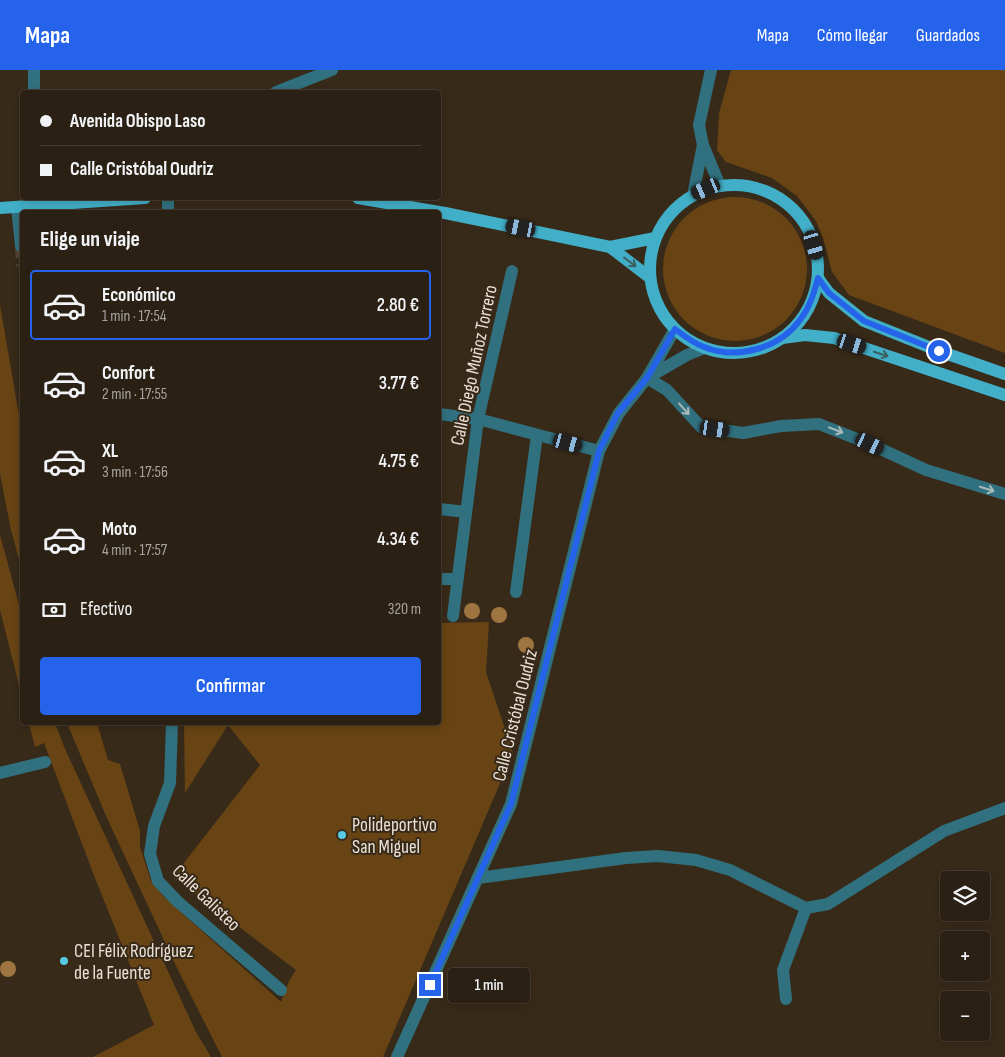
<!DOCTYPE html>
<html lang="es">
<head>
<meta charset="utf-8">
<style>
  body { margin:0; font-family:"Sofia Sans Condensed",sans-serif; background:#362d21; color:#f1f3f6; height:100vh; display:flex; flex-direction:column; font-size:19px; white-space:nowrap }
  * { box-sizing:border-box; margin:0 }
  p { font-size:16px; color:#a5a3a0 }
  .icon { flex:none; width:28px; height:28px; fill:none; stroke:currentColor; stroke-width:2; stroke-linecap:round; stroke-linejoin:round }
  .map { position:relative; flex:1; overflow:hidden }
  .details { position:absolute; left:20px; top:140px; width:421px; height:515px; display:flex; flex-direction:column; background:#2a2013; border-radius:5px; box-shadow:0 2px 8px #0003,0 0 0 1px #463e33 }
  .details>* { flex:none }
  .banner { position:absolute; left:20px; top:20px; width:421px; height:110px; border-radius:5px; box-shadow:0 2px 8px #0003,0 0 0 1px #463e33; display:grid; align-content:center; height:110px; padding:0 20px; background:#2a2013 }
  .tools { position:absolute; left:940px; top:801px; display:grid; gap:10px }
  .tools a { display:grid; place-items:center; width:50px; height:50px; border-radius:5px; background:#2a2013; box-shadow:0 2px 8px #0003,0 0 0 1px #463e33; font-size:25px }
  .end { position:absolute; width:22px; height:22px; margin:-11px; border:6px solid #2563eb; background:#fff; box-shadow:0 0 0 2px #fff }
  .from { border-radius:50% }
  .bubble { position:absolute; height:35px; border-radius:5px; background:#2a2013; box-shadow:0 2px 8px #0003,0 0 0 1px #463e33; font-size:16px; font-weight:600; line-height:35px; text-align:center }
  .car { position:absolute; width:15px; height:30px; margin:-15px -8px; border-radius:6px; box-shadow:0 0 4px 1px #0007; background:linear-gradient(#222 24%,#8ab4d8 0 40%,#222 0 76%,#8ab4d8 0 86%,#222 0) }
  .banner b { display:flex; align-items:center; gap:18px; height:48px; font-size:19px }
  .banner b+b { border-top:1px solid #463e33 }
  .banner i { width:12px; height:12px; background:#f1f3f6 }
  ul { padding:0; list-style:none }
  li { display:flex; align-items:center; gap:15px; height:70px; margin:0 10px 8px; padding:0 10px; border:2px solid transparent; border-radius:5px }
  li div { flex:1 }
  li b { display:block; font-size:19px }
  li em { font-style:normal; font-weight:600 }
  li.active { border-color:#2563eb }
  li>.icon { width:45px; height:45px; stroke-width:1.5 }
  h2 { padding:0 20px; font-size:22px; line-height:60px }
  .pay { display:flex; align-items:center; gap:12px; height:55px; padding:0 20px; font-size:19px }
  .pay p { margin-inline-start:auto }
  .action { display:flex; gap:10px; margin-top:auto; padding:10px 20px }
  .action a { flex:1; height:58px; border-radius:5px; background:#2563eb; color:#fff; font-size:20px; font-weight:600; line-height:58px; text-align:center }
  header { display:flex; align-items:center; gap:30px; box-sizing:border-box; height:70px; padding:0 25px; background:#2563eb; color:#fff }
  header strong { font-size:24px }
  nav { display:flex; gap:28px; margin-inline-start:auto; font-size:18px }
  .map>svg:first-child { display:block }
  .green { fill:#684414 }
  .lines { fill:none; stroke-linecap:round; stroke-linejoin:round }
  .minor-tunnel { stroke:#534536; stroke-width:12; stroke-dasharray:12 6; stroke-linecap:butt }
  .minor { stroke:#31717f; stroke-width:12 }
  .major { stroke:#42afc8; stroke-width:12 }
  .tree { fill:#9e7441 }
  .oneway { stroke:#3c5f5f }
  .oneway2 { stroke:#aabab8 }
  .route { stroke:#2563eb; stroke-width:6 }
  .poi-dot { fill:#57c9e3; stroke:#382a19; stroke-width:2 }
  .labels { text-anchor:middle; stroke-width:4; stroke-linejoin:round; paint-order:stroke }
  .street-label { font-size:19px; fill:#ebe1d7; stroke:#382a19 }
  .poi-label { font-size:19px; fill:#ebe1d7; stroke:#382a19; text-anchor:start }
</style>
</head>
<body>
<header>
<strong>Mapa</strong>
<nav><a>Mapa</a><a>Cómo llegar</a><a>Guardados</a></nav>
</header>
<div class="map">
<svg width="1005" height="987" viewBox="0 0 1005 987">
  <rect width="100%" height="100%" fill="#382a19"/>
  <g class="green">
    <path d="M731,0H1005V283L849,225L832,202L823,168L816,151L797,126L772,108L726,92L717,80L719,43Z"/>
    <circle cx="735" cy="199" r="72"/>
    <path d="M0,235L22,363V501L11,460L0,404Z"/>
    <path d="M0,465L22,546V627L0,540Z"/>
    <path d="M489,552L486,602L513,683L383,987H222L178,900L106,746L67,653H97L108,690L120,694L140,761V777L151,811L164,827L281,932L289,911L296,900L173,807L260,695L228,655L185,723L184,653L439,652V553Z"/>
    <path d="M29,653H55L65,679L196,962L211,987H93L154,955L95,808L44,673L35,677Z"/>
  </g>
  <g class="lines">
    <path class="minor-tunnel" d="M21,176L22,196"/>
    <g class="minor">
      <path d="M34,0V22"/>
      <path d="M711,0L699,55L703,75L720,116"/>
      <path d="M276,22L332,0"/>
      <path d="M693,125L703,75"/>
      <path d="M38,128V135L52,128"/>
      <path d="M168,128V142"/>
      <path d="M17,137L21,176"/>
      <path d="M705,278L687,285L647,308L667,320L701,357L743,363L781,356L819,354L870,374L926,400L1005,424"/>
      <path d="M439,344L478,349L599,381"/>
      <path d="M439,439L466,442"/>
      <path d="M439,509H457"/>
      <path d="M516,522L537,365"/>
      <path d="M453,546L478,349L512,201"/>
      <path d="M172,652L170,713L154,756L150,784L158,811L177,831L281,920"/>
      <path d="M0,703L45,692"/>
      <path d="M478,808L626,788L658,786L696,790L730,800L806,838L783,900L786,929"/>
      <path d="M806,838L828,834L944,761L1005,738"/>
      <path d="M397,987L511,734L599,381L619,343L647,308L675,259"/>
    </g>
    <g class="major">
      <circle cx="734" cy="199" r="84"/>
      <path d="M358,128L445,143L610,177L655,168"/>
      <path d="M0,138L145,128"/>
      <path d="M610,177L649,207"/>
      <path d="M818,208L829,223L864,251L939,281L1005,304"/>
      <path d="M782,268L805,265L834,268L1005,325"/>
    </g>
  </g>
  <g class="tree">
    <circle cx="472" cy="541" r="8"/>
    <circle cx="499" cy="545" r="8"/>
    <circle cx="526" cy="575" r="8"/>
    <circle cx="8" cy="899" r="8"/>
  </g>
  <defs><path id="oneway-shaft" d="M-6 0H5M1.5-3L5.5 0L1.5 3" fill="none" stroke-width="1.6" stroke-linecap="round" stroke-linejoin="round" transform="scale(1.25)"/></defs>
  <g class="oneway">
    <use href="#oneway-shaft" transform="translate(630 192) rotate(37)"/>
    <use href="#oneway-shaft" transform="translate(881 284) rotate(18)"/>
  </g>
  <g class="oneway2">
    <use href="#oneway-shaft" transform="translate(684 339) rotate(48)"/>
    <use href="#oneway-shaft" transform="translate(836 360) rotate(21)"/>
    <use href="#oneway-shaft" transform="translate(987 419) rotate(17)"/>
  </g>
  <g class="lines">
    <path class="route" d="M430,915L511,734L599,381L618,343L647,308L675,259C684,266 693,273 704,277C736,290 779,279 800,250C810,237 814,223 818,208L829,223L864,251L939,281"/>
  </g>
  <g class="poi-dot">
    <circle cx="342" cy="765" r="5"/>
    <circle cx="64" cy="891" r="5"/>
  </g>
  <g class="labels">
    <g class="street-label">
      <text transform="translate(473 295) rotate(-78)" y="7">Calle Diego Muñoz Torrero</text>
      <text transform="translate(514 645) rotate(-76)" y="7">Calle Cristóbal Oudriz</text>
      <text transform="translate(207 827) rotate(44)" y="7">Calle Galisteo</text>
    </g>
    <g class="poi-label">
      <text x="352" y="761">Polideportivo<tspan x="352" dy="22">San Miguel</tspan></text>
      <text x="74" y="887">CEI Félix Rodríguez<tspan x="74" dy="22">de la Fuente</tspan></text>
    </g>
  </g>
</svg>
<div class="tools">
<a><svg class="icon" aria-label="layers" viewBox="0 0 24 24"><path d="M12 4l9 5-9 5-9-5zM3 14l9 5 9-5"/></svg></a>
<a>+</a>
<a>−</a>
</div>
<i class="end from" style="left:939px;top:281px"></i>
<i class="end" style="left:430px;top:915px"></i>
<div class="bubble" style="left:448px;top:898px;width:82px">1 min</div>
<i class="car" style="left:706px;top:119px;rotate:247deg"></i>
<i class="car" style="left:521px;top:158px;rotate:281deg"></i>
<i class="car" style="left:814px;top:175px;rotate:163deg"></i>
<i class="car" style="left:852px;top:274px;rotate:108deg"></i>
<i class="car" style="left:715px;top:359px;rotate:98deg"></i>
<i class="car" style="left:568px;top:373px;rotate:105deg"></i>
<i class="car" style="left:870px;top:374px;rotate:116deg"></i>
<div class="banner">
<b><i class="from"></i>Avenida Obispo Laso</b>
<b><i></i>Calle Cristóbal Oudriz</b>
</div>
<section class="details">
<h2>Elige un viaje</h2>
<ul>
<li class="active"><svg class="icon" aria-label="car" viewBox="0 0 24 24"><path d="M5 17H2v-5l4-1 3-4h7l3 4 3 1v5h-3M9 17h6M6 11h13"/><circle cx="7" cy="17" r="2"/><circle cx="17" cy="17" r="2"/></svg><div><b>Económico</b><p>1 min · 17:54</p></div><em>2.80 €</em></li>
<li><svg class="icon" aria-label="car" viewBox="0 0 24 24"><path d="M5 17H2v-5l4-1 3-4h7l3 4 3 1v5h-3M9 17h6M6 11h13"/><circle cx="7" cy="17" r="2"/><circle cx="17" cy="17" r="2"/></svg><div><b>Confort</b><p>2 min · 17:55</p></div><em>3.77 €</em></li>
<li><svg class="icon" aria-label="car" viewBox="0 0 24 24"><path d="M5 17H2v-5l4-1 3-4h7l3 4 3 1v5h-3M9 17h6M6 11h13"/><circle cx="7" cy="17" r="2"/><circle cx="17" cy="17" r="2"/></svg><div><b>XL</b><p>3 min · 17:56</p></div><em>4.75 €</em></li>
<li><svg class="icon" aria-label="car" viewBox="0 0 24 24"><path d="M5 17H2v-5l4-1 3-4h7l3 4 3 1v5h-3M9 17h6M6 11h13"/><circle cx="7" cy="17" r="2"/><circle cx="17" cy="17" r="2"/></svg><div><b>Moto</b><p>4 min · 17:57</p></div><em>4.34 €</em></li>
</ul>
<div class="pay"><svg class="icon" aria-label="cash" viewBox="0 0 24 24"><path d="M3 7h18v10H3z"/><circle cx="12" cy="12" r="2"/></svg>Efectivo<p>320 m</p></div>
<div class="action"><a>Confirmar</a></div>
</section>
</div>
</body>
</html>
